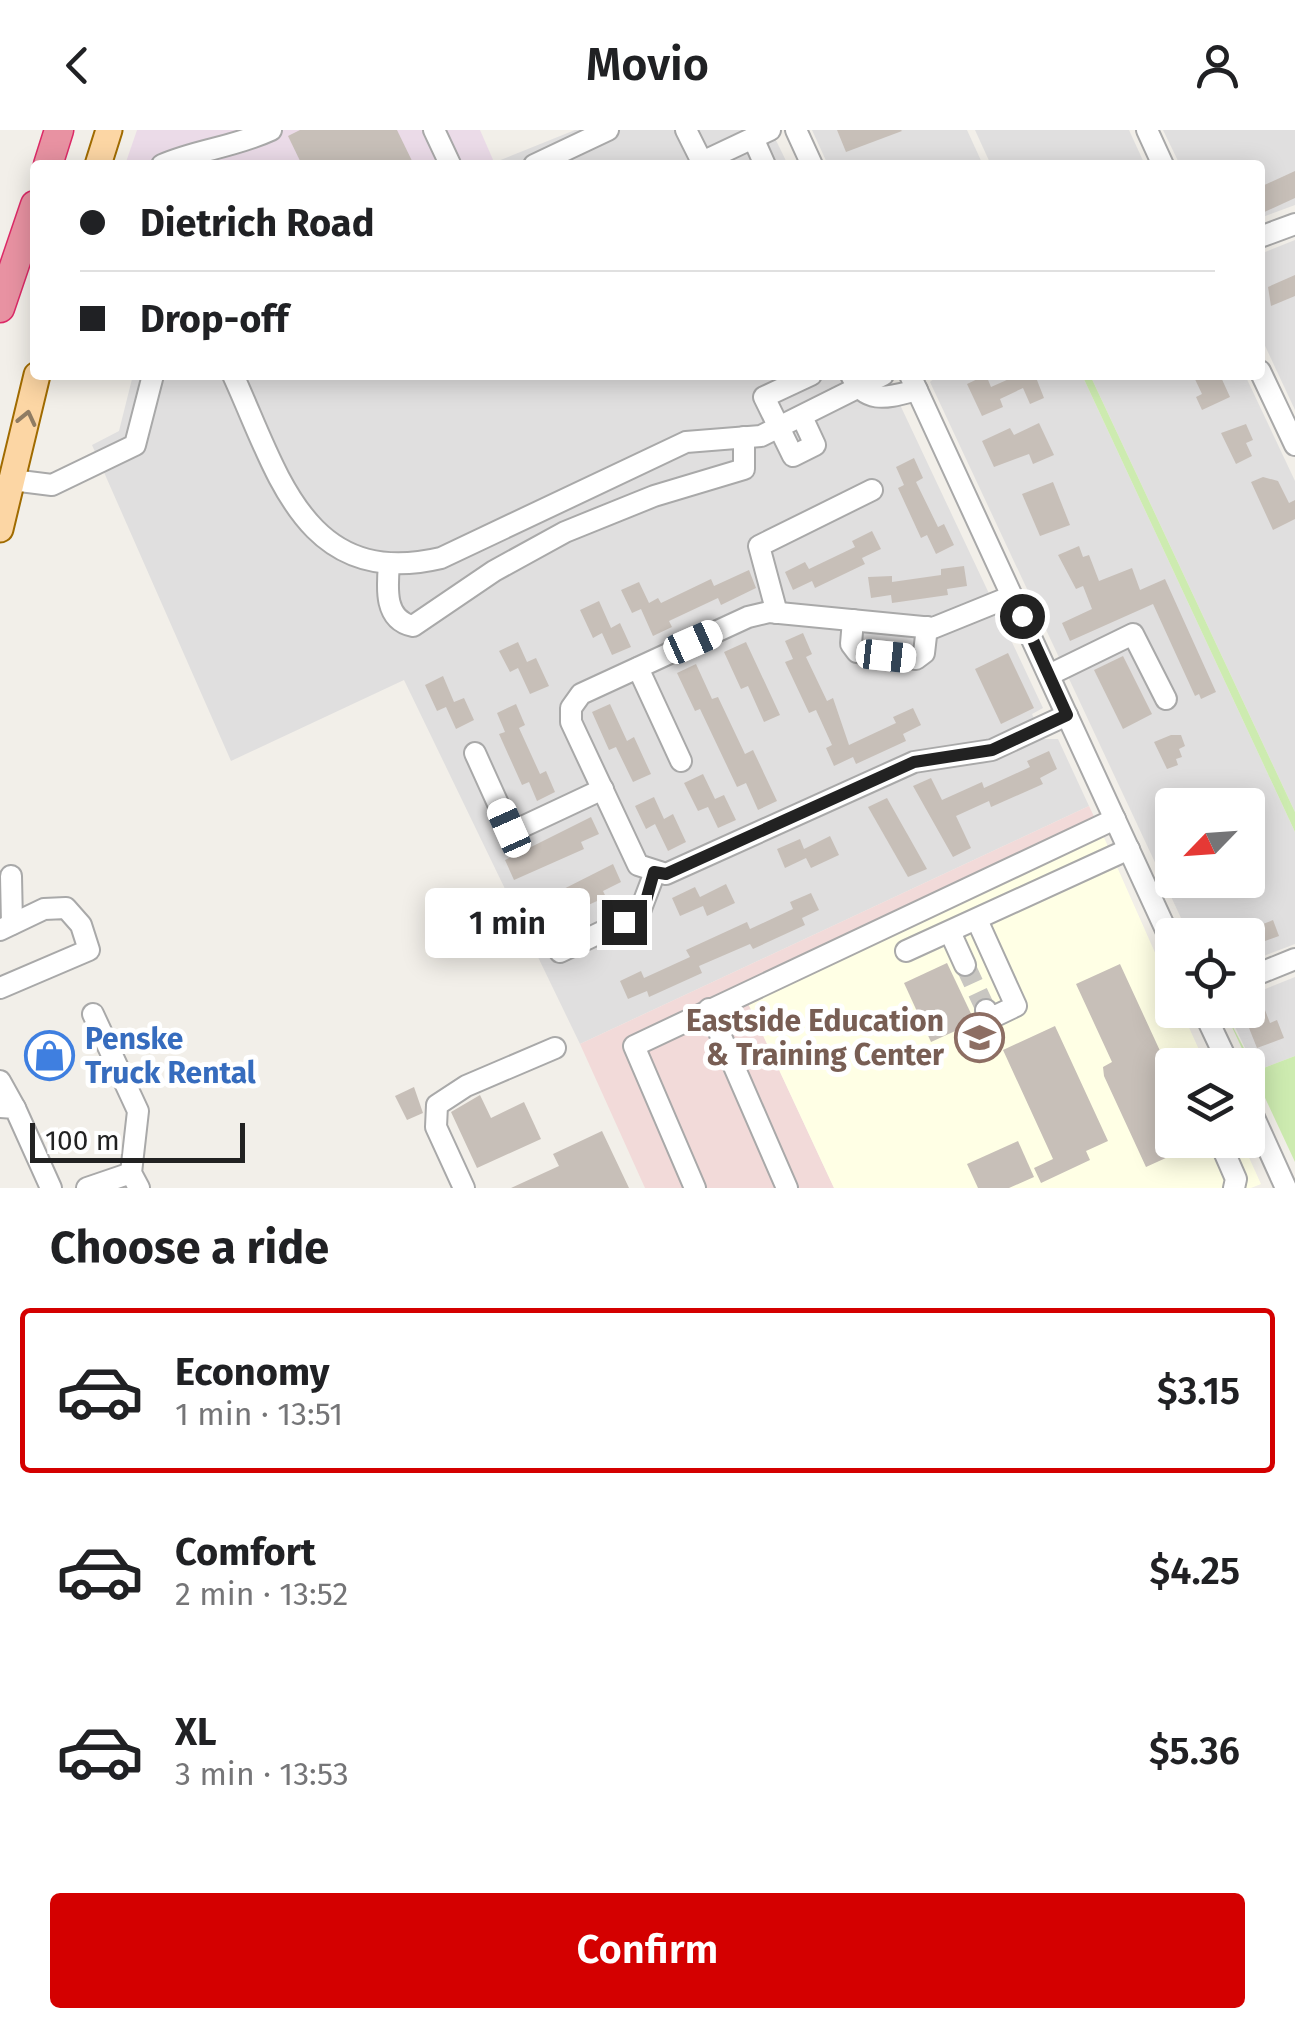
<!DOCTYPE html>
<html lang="en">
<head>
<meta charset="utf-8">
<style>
  body { margin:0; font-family:"Fira Sans",sans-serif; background:#f6f6f6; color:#202124; height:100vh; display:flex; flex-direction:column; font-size:38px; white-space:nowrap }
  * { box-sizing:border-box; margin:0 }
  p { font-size:32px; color:#757577 }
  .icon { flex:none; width:55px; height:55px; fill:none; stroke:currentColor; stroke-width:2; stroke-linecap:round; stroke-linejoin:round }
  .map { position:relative; height:1058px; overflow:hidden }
  .sheet { display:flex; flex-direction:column; background:#fff; flex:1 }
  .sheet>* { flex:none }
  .guide { position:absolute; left:30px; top:30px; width:1235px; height:220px; border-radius:10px; box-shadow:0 5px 25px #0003; display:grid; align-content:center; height:220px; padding:0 50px; background:#fff }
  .needle { width:65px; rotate:245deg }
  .tools { position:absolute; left:1155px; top:658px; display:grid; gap:20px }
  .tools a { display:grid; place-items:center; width:110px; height:110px; border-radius:10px; background:#fff; box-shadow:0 5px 25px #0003; font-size:50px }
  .scale { position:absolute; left:30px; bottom:25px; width:215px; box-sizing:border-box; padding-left:10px; border:5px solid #222; border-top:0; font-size:28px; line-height:35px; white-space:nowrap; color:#222; -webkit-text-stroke:8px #fff; paint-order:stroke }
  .end { position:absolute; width:45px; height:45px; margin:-22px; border:12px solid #222; background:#fff; box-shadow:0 0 0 5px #fff }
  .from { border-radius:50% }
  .bubble { position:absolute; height:70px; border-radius:10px; background:#fff; box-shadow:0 5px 25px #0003; font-size:32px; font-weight:600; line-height:70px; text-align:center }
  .car { position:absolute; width:30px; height:60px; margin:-30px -15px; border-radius:12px; box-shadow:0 0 8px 2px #0007; background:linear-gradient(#fff 24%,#345 0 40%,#fff 0 76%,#345 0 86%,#fff 0) }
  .guide b { display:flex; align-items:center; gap:35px; height:95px; font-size:38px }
  .guide b+b { border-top:2px solid #e0e0e0 }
  .guide i { width:25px; height:25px; background:#202124 }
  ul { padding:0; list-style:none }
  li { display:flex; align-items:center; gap:30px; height:165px; margin:0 20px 15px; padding:0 30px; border:5px solid transparent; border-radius:10px }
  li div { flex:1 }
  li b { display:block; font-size:38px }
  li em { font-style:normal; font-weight:600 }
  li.current { border-color:#d40000 }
  li>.icon { width:90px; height:90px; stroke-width:1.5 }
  h2 { padding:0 50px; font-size:45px; line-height:120px }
  .action { display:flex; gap:20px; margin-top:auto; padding:20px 50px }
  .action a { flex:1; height:115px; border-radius:10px; background:#d40000; color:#fff; font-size:40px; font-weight:600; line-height:115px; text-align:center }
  header { display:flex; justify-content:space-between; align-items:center; height:130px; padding:0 50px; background:#fff; font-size:45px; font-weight:600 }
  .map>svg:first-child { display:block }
  .residential { fill:#e0dfdf; fill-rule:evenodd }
  .commercial { fill:#f2dad9 }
  .industrial { fill:#ebdbe8 }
  .education { fill:#ffffe5 }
  .grass { fill:#cdebb0 }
  .building { fill:#c7bfb8 }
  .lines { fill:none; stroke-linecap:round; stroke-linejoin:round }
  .minor-tunnel { stroke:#c8c6c1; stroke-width:20; stroke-dasharray:20 10; stroke-linecap:butt }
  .minor-casing { stroke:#a9a9a9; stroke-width:24 }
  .major-casing { stroke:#a06b00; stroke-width:29 }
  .highway-casing { stroke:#dc2a67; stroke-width:31 }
  .minor { stroke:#fff; stroke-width:20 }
  .major { stroke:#fcd6a4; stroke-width:25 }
  .highway { stroke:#e892a2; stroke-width:28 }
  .oneway { stroke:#8f7c63 }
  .route { stroke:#222; stroke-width:12 }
  .labels { text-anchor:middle; stroke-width:10; stroke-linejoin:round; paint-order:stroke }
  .education-label { font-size:30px; font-weight:bold; fill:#785e54; stroke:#fff; text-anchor:end }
  .shop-label { font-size:30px; font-weight:bold; fill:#366cbe; stroke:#fff; text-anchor:start }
</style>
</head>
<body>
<header><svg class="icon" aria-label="back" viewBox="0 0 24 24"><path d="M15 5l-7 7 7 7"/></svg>Movio<svg class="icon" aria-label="person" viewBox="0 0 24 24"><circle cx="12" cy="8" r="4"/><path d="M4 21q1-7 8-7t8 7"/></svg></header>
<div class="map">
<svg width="1295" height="1058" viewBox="0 0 1295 1058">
  <rect width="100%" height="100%" fill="#f2efe9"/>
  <g class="residential">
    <path d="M575,0H771L788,35H488Z"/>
    <path d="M812,0H967L983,35H828Z"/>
    <path d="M975,0H1129L1145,35H991Z"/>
    <path d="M1163,0H1295V75L1260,88V35H1180Z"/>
    <path d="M1295,110V280L1260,205V124Z"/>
    <path d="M133,245H886L1043,578L1032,584L1043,609H1058L1089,676L580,914L404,550L231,631L92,315L119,301Z"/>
    <path d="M938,245H1082L1295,702V814L1248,832V805H1189L930,252ZM1172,675H1248V750H1172Z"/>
    <path d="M1090,245H1245L1295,351V682Z"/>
    <path d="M1295,847V926L1256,941L1227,880H1248V866Z"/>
  </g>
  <path class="commercial" d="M1089,676L1102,703L746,869L834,1058H645L580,914Z"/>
  <path class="industrial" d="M137,0H480L494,32L125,35Z"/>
  <path class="education" d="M1102,703L1172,861V880H1181L1206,935H1172V1010H1241L1261,1054L1251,1058H834L746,869Z"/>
  <g class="grass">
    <path d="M1082,245H1090L1295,682V702Z"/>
    <path d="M1224,880L1256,941L1295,926V1032Z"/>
  </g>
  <g class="building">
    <path d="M300,0H397L414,35H302L288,6Z"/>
    <path d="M837,0H901L902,1L846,22Z"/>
    <path d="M1295,41V68L1260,84V57Z"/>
    <path d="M1295,145V166L1271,176L1268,157Z"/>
    <path d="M986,245L991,257L1018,245H1035L1044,268L1030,274L1023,258L1000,269L1003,277L982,286L967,254Z"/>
    <path d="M1193,245H1220L1230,267L1202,280L1196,267L1202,264Z"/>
    <path d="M1039,293L1054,325L1033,334L1029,324L994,337L982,311L1010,298L1014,305Z"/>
    <path d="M1246,294L1253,310L1246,313L1252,326L1236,334L1221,303Z"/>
    <path d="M914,328L923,348L916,352L938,397L944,394L954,415L936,424L927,405L921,408L898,358L904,355L896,337Z"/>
    <path d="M1263,347L1278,351L1289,373L1295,370V389L1273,400L1251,352Z"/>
    <path d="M1053,352L1070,395L1040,406L1022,364Z"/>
    <path d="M872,401L881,419L862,428L865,434L815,458L812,451L793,460L785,442L805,432L809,439L855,417L852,411Z"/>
    <path d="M1079,416L1083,427L1089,425L1099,451L1132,438L1140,460L1165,449L1216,562L1201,569L1199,564L1195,566L1153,474L1070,511L1062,493L1092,479L1083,456L1076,459L1058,425Z"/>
    <path d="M964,436L967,456L947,459L948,465L892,473L891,465L871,468L868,447L892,446V452L941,445V439Z"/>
    <path d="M749,440L756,458L721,475L718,468L669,491L672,497L653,506L641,479L632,483L621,460L639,452L649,473L658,468L661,473L711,449L714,456Z"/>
    <path d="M599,471L611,498L620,493L631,517L612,525L602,503L593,508L580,480Z"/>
    <path d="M803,503L812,524L806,527L827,571L833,568L849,615L896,593L893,587L913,578L921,595L903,604L906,611L856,634L853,627L834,636L826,618L832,615L816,580L809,583L785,532L793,529L785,511Z"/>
    <path d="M518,512L527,532L536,528L549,556L530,564L518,538L510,542L499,521Z"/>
    <path d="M746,512L780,585L764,592L748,556L741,559L724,522Z"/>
    <path d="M1008,523L1034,578L1001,594L975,539Z"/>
    <path d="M1123,526L1152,584L1123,599L1094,540Z"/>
    <path d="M696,534L712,569L718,567L745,624L753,620L777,671L758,680L746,653L737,657L700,579L695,581L677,543Z"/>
    <path d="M443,546L454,572L464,568L474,590L456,599L446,577L437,581L425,555Z"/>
    <path d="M516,574L525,595L519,598L540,644L546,641L555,662L537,671L529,652L522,655L499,604L505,602L497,583Z"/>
    <path d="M610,574L627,611L634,607L651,644L633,652L616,617L609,620L592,582Z"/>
    <path d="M1171,605H1181L1185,616L1179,619L1182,627L1176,629L1178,635L1167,639L1154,612Z"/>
    <path d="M1049,621L1057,639L1040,648L1043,654L991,677L989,671L956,686L971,718L953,727L913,656L931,648L942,670L982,652L984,658L1030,637L1027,631Z"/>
    <path d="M703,644L715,669L724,665L736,690L718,698L708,677L698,681L684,653Z"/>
    <path d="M654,667L664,689L673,684L686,712L668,721L655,694L646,699L635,676Z"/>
    <path d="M887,668L927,739L908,747L868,677Z"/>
    <path d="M591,687L599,704L581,712L584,719L514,750L505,730Z"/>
    <path d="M830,706L839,725L811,738L806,728L785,738L777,719L800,709L804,719Z"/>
    <path d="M613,734L621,752L603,761L606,767L555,790L552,784L533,793L526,778Z"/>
    <path d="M726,754L735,773L707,786L703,776L680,786L672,768L695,757L700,767Z"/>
    <path d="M811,763L819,780L802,788L805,795L753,819L750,814L699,836L702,843L649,867L647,861L628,869L620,851L641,841L644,848L690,827L686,820L747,792L750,799L793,779L790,772Z"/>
    <path d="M1273,790L1279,806L1248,817V800Z"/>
    <path d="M947,833L975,892L931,912L904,853Z"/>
    <path d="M1120,834L1167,936L1158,941L1171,968L1157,974L1179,1022L1146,1037L1104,946L1103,937L1112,932L1076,854Z"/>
    <path d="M1265,880L1270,893L1277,890L1284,908L1257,918L1245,888Z"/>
    <path d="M1055,896L1108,1011L1086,1021L1090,1030L1041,1053L1034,1038L1053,1029L1003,920Z"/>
    <path d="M414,957L423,983L407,990L395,966Z"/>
    <path d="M480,965L491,988L524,972L541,1009L477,1038L451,982Z"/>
    <path d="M602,1001L629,1058H511L559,1036L553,1024Z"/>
    <path d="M1018,1011L1034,1047L1009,1058H978L967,1034Z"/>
  </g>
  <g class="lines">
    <path class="minor-tunnel" d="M965,835L986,880"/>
    <defs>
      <g id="minor">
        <path d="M434,0L450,34"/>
        <path d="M686,0L702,32L770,0"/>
        <path d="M796,0L812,35"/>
        <path d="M1147,0L1163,35"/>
        <path d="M753,8L765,35"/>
        <path d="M162,35C199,19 232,18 271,0"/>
        <path d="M534,35L608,0"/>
        <path d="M1260,107L1295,94"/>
        <path d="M1260,241L1295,315"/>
        <path d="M233,245C278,343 305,460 441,428L686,312L761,306L883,245"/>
        <path d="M851,245C866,276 889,267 917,260"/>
        <path d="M910,245L1172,813"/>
        <path d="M802,287L815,315L793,326L764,267L811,245"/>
        <path d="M12,350L52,355L135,315L153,245"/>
        <path d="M389,434C387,458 384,490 413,496L494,441L565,402L654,366L744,339V307"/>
        <path d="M1012,466L933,498L769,482L748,487L581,564L571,578V592L638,735L666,744L914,632L992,620L1067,585"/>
        <path d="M777,483L759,416L872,360"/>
        <path d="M853,490L851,514L857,522L916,529L924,523L927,497"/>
        <path d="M638,538L681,631"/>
        <path d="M1049,545L1133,504L1166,569"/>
        <path d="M475,623L509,698L522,697L603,659"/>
        <path d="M11,746L12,794"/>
        <path d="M977,790L1016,876L989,889L986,880"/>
        <path d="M0,800L44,779L66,778L81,795L89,820L0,858"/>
        <path d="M950,802L965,835"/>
        <path d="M906,821L1129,719"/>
        <path d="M560,822L639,784L655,742"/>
        <path d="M1248,848L1295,829"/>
        <path d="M709,879L787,1058"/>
        <path d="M1203,880L1229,935"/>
        <path d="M93,884L138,981L131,1043L139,1058"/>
        <path d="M0,951L15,978"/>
        <path d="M1248,974L1286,1058"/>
        <path d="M0,977L15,978L51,1058"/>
        <path d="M1219,1010L1236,1049L1234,1058"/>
        <path d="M87,1058L131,1043"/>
        <path d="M464,1058L436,997L437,975L466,956L555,918"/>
        <path d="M695,1058L634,916L1115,689"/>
      </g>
      <g id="major">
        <path d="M98,35L109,0"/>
        <path d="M0,399L37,245"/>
      </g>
      <g id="highway">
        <path d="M48,35L59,0"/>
        <path d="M0,178L35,75"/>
      </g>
    </defs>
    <use href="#minor" class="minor-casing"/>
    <use href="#major" class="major-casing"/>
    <use href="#highway" class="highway-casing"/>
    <use href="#minor" class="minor"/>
    <use href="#major" class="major"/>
    <use href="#highway" class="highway"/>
  </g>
  <defs><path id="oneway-chevron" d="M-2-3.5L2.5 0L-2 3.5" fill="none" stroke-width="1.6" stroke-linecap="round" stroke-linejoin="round" transform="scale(2.5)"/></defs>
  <use class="oneway" href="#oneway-chevron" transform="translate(27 288) rotate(-77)"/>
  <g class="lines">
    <path class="route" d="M624,792L644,778L654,742L666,744L914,632L992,620L1067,585L1022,486"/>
  </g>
  <defs>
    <symbol id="university-ring" viewBox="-11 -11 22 22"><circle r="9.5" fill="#fff" stroke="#8d6e63" stroke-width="1.5"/><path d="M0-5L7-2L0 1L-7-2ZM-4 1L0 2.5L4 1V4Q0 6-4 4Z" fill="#8d6e63"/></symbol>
    <symbol id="shop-ring" viewBox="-11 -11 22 22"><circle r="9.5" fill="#fff" stroke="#3f7fe0" stroke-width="1.5"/><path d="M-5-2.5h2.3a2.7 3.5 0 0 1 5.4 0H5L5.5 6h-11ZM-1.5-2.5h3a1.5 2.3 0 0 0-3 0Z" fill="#3f7fe0"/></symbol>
  </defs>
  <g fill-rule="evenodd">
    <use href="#university-ring" x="952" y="880" width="55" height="55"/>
    <use href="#shop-ring" x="22" y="898" width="55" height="55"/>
  </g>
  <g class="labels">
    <g class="education-label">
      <text x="944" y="901">Eastside Education<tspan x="944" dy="34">&amp; Training Center</tspan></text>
    </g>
    <g class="shop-label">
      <text x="85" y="919">Penske<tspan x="85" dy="34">Truck Rental</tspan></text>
    </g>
  </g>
</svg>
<div class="tools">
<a><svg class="needle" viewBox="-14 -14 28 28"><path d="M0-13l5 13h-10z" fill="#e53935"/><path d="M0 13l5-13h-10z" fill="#757577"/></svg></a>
<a><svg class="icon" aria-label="locate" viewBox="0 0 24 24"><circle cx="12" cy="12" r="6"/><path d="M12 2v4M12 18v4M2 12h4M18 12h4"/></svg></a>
<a><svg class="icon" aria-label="layers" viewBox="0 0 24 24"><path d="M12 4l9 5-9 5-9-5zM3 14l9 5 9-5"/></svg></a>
</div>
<div class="scale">100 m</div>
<i class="end from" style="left:1022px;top:486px"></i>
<i class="end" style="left:624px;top:792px"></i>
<div class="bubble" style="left:425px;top:758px;width:165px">1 min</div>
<i class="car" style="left:693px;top:512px;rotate:66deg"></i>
<i class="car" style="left:886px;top:526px;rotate:96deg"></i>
<i class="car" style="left:509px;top:698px;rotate:336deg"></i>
<div class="guide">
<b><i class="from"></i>Dietrich Road</b>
<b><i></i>Drop-off</b>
</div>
</div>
<section class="sheet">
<h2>Choose a ride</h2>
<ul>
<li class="current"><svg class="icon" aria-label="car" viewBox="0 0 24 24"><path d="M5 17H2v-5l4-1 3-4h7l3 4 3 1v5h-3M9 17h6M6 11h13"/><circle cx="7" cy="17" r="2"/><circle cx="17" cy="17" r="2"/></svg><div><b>Economy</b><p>1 min · 13:51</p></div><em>$3.15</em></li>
<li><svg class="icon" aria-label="car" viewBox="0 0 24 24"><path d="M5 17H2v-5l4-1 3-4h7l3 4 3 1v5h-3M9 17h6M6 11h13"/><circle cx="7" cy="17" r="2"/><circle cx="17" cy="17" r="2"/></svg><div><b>Comfort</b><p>2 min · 13:52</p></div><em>$4.25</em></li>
<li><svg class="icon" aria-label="car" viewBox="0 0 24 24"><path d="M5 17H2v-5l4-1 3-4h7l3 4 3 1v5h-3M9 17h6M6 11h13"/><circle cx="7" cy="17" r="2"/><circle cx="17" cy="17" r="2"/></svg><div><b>XL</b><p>3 min · 13:53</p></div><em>$5.36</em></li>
</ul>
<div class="action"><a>Confirm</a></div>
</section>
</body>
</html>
